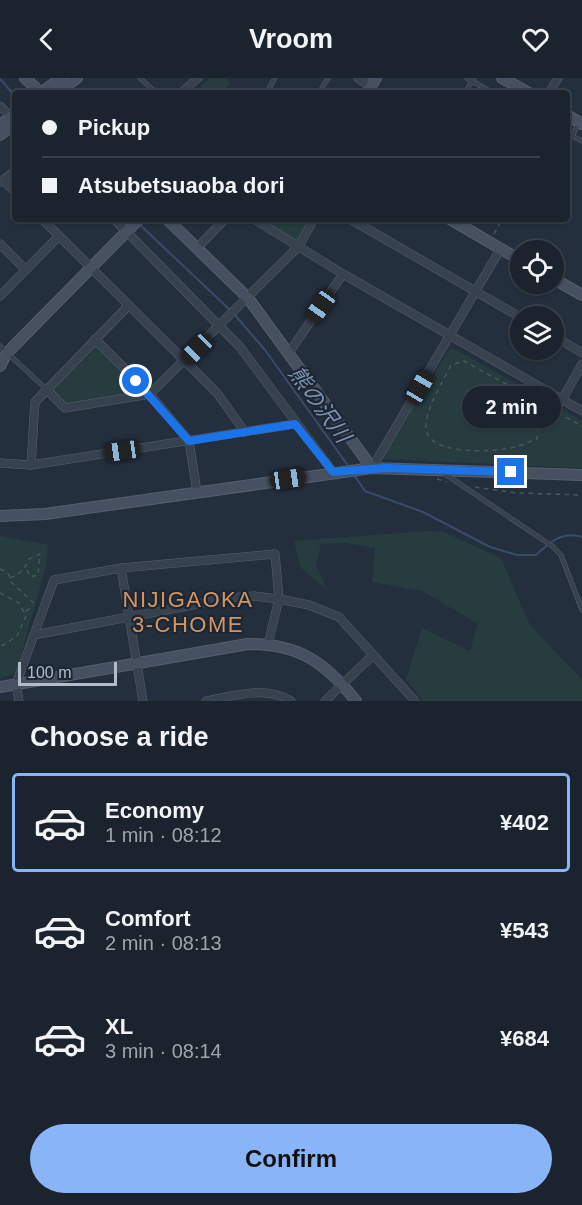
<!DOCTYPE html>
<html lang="en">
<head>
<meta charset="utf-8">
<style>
  body { margin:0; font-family:Helvetica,"Noto Sans JP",sans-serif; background:#282f3a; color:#f1f3f6; height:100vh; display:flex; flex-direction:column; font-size:22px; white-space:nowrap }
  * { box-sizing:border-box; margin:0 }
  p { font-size:20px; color:#a0a4aa }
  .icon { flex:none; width:33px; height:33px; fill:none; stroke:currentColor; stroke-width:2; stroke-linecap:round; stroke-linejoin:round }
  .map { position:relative; height:623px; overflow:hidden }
  .details { display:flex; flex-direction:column; background:#1b232e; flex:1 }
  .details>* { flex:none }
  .banner { position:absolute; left:12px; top:12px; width:558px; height:132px; border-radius:6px; box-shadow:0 2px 4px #0004,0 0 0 2px #39404a; display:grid; align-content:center; height:132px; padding:0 30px; background:#1b232e }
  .controls { position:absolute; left:510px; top:162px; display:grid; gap:12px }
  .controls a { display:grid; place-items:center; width:54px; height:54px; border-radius:50%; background:#1b232e; box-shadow:0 2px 4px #0004,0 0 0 2px #39404a; font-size:30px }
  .scale { position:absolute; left:18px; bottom:15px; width:99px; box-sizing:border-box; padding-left:6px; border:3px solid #b4bcc9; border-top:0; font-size:16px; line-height:21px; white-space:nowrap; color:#b4bcc9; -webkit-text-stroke:4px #1d2633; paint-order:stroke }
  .end { position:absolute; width:27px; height:27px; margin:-14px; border:8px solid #1a73e8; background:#fff; box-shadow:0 0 0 3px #fff }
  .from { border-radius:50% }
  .bubble { position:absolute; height:42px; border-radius:21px; background:#1b232e; box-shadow:0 2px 4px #0004,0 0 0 2px #39404a; font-size:20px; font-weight:700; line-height:42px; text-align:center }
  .car { position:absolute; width:18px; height:36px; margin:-18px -9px; border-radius:8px; box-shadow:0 0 4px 2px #0007; background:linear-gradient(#222 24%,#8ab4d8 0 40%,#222 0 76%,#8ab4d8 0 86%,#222 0) }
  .banner b { display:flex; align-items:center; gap:21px; height:57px; font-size:22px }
  .banner b+b { border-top:2px solid #39404a }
  .banner i { width:15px; height:15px; background:#f1f3f6 }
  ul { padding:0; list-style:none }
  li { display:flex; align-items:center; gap:18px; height:99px; margin:0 12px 9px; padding:0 18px; border:3px solid transparent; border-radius:6px }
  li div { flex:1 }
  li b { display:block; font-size:22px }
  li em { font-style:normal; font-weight:700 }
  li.selected { border-color:#8ab4f8 }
  li>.icon { width:54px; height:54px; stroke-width:1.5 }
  h2 { padding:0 30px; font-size:27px; line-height:72px }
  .cta { display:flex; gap:12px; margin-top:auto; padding:12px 30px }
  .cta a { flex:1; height:69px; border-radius:36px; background:#8ab4f8; color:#111; font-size:24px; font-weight:700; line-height:69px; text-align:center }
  header { display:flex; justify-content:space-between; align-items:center; height:78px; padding:0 30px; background:#1b232e; font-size:27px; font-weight:700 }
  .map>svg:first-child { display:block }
  .green { fill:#263c3f }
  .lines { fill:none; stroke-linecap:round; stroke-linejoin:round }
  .stream { stroke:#394c67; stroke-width:2 }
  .lane-casing { stroke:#565f6c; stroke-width:5 }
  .street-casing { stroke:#565f6c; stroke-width:9 }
  .secondary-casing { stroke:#565f6c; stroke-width:12 }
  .path { stroke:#44595c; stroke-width:1.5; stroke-dasharray:4.5 4.5; stroke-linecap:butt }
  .lane { stroke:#38414e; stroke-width:4 }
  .street { stroke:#38414e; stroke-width:8 }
  .secondary { stroke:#465061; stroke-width:10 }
  .route { stroke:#1a73e8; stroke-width:8 }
  .labels { text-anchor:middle; stroke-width:4.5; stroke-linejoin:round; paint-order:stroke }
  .water-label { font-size:22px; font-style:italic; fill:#7c92b1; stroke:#1d2633 }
  .neighbourhood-label { font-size:22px; letter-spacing:1.5px; fill:#d59563; stroke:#1d2633 }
</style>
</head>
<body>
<header><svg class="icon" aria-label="back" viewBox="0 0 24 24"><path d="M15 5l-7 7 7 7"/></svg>Vroom<svg class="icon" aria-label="heart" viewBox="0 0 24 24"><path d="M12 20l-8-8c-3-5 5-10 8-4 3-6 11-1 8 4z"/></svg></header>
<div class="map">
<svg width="582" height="623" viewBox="0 0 582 623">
  <rect width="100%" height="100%" fill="#242f3e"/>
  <g class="green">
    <path d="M210,0H226L230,5L222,15H201L198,12Z"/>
    <path d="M254,141H314L298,169Z"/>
    <path d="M95,261L150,316L65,330L46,311Z"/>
    <path d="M451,269L582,343V390L381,381Z"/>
    <path d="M428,453L444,454L501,480L530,547L582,602V623H423L406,601L422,550L470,573L478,546L422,513L372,504L375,470L346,465L321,466L316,487L327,512L301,490L294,463Z"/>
    <path d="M0,458L48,467L46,488L16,595L0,600Z"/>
  </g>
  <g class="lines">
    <g class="stream">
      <path d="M0,1L15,18"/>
      <path d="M138,145L230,232"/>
      <path d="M234,236L265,272L349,389"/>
      <path d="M354,397L365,413L423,434L490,469L517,477H536C550,464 562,453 582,459"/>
    </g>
    <defs>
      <g id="lane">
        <path d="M140,0L156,15"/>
        <path d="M467,0L493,15"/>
        <path d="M91,14L92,15"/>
        <path d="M267,14L275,0"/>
        <path d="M319,15L328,0"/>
        <path d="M465,15L474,0"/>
        <path d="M579,45L572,58L582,63"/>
        <path d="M0,268L45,310"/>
        <path d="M445,396L552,468L561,477L582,532"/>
      </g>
      <g id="street">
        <path d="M358,0L371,9"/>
        <path d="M181,15L198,0"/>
        <path d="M549,15L558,0"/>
        <path d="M0,28L14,42"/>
        <path d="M3,102L15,114"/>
        <path d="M0,104L15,93"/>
        <path d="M42,141L217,315L245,354"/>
        <path d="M114,141L240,269L333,394"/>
        <path d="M254,141L343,196L582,333"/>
        <path d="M350,141L520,239"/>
        <path d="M0,166L26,192"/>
        <path d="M197,170L225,141"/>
        <path d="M0,218L59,158"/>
        <path d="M554,258L582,275"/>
        <path d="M95,261L150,316L189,363L197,414"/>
        <path d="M288,276L343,196"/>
        <path d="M46,311L65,330L150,316L298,169L314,141"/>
        <path d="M562,322L582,286"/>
        <path d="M0,385L31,387L295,346"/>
        <path d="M31,387L35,324L129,227"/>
        <path d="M372,390L501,170"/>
        <path d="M121,490L143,623"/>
        <path d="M34,557L229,520L254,518L279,521L309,527L339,539L415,623"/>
        <path d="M19,623L16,606L54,502L121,490L275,476L279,521L268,566"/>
        <path d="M206,623C233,618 266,607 291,623"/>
        <path d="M325,623L373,577"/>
      </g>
      <g id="secondary">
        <path d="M25,0L41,15"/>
        <path d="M502,0L529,15"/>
        <path d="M41,15L61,0"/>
        <path d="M57,15L77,0"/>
        <path d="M367,15L376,0"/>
        <path d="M567,37L582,46"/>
        <path d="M0,47L15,36"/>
        <path d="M0,57L15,46"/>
        <path d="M167,141L248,220L372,390"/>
        <path d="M450,141L520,182"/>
        <path d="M554,201L582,217"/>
        <path d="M0,288L7,275L139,141"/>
        <path d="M0,438L45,436L372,390L582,397"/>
        <path d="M0,609L248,566C299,566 325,584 356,623"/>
      </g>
    </defs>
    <use href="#lane" class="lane-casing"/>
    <use href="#street" class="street-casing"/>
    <use href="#secondary" class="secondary-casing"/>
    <g class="path">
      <path d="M494,156L502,141"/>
      <path d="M549,324C541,337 538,346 537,361C530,363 523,367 515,369C495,374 423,379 426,347C427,328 443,304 451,287L464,283L582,348"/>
      <path d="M437,401L447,404"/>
      <path d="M475,409L517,415L582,417"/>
      <path d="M0,491L8,495L11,504L37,528"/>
      <path d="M10,500C21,495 24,492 29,481L40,476L38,497L30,499L26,489"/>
      <path d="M0,515L19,525L26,538L17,558L0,569"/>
      <path d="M26,533L34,528"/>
    </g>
    <use href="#lane" class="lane"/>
    <use href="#street" class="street"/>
    <use href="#secondary" class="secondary"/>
  </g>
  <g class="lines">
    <path class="route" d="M136,303L189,363L295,346L333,394L385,390L511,394"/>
  </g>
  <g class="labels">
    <g class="water-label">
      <text transform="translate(320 326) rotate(54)" y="8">熊の沢川</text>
    </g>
    <g class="neighbourhood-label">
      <text x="188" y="529">NIJIGAOKA<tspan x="188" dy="25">3-CHOME</tspan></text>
    </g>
  </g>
</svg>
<div class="controls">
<a><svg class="icon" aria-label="locate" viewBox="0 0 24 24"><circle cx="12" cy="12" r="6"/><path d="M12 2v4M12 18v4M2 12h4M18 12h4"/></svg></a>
<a><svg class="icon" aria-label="layers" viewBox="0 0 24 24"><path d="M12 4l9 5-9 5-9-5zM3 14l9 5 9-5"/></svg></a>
</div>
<div class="scale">100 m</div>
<i class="end from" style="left:136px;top:303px"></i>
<i class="end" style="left:511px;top:394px"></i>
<div class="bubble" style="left:462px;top:308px;width:99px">2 min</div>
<i class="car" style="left:321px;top:228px;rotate:215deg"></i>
<i class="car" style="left:197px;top:271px;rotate:225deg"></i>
<i class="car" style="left:420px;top:309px;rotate:30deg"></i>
<i class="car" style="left:122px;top:373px;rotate:262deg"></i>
<i class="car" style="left:288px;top:401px;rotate:82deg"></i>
<div class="banner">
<b><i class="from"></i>Pickup</b>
<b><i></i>Atsubetsuaoba dori</b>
</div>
</div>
<section class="details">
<h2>Choose a ride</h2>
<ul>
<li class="selected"><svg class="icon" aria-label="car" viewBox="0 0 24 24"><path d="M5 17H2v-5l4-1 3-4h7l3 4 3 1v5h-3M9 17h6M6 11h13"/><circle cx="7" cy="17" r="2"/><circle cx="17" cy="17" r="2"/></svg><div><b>Economy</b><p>1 min · 08:12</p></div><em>¥402</em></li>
<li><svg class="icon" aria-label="car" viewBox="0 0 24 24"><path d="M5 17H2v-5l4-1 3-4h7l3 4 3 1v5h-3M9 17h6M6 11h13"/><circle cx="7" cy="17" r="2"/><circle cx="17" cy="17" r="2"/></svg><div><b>Comfort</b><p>2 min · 08:13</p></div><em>¥543</em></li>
<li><svg class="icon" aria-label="car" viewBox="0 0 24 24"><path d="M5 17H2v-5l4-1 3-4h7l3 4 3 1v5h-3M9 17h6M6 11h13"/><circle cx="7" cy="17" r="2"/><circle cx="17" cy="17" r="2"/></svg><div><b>XL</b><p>3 min · 08:14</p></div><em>¥684</em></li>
</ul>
<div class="cta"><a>Confirm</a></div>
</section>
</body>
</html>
